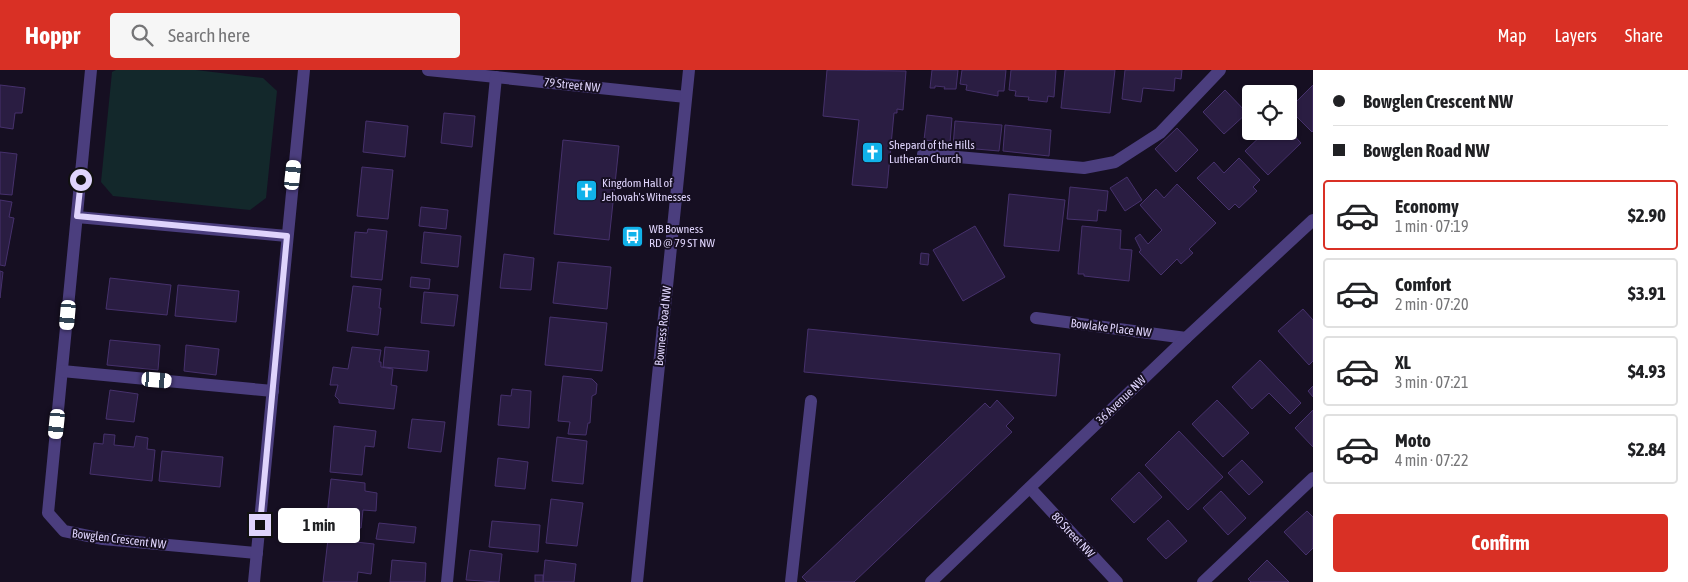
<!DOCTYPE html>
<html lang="en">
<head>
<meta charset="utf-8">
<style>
  body { margin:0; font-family:"Asap Condensed",sans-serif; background:#f6f6f6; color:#202124; height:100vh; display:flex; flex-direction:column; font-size:19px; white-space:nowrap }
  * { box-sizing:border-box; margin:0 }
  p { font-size:16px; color:#757577 }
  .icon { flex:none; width:28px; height:28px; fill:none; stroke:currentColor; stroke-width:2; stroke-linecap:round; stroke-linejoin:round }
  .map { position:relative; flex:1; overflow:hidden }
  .side { display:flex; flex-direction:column; background:#fff; width:375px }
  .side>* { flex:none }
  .guide { display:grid; align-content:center; height:110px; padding:0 20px; background:#fff }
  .tools { position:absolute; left:1242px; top:15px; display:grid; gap:10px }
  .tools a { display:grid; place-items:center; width:55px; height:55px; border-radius:5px; background:#fff; box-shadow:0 1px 4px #0004; font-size:25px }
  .end { position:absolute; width:22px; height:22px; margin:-11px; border:6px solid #dfd4fc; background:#111; box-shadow:0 0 0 2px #111 }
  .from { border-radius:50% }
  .bubble { position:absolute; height:35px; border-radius:5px; background:#fff; box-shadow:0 1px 4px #0004; font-size:16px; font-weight:700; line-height:35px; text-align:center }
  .car { position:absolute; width:15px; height:30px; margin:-15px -8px; border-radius:6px; box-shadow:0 0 4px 1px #0007; background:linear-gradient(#fff 24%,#345 0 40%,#fff 0 76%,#345 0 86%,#fff 0) }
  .guide b { display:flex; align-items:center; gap:18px; height:48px; font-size:19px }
  .guide b+b { border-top:1px solid #e0e0e0 }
  .guide i { width:12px; height:12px; background:#202124 }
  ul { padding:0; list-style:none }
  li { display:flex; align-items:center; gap:15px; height:70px; margin:0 10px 8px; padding:0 10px; border:2px solid #e0e0e0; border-radius:5px }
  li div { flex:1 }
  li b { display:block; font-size:19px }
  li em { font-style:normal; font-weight:700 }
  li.current { border-color:#d93025 }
  li>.icon { width:45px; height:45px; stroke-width:1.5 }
  .primary-button { display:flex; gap:10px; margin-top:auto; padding:10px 20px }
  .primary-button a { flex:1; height:58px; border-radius:5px; background:#d93025; color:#fff; font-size:20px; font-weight:700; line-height:58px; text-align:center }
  header { display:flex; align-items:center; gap:30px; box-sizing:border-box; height:70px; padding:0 25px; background:#d93025; color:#fff }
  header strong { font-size:24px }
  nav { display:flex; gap:28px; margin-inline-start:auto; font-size:18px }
  .search { width:350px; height:45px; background:#f6f6f6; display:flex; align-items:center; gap:12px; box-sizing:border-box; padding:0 18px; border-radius:5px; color:#757577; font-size:19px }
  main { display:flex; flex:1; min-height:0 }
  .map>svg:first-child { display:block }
  .green { fill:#13282b }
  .building { fill:#2a1d42; stroke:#46316c }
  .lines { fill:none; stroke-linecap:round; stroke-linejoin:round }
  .minor { stroke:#4b3e7e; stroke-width:12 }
  .route { stroke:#dfd4fc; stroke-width:6 }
  .labels { text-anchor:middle; stroke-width:4; stroke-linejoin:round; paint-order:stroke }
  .street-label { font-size:12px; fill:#dfd4fc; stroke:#160f22 }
  .poi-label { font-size:12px; fill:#dfd4fc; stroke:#160f22; text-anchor:start }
</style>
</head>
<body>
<header>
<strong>Hoppr</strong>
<div class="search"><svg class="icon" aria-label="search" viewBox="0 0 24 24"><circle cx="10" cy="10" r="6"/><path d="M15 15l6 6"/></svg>Search here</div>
<nav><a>Map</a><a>Layers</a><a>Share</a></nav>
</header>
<main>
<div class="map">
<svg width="1313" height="512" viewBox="0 0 1313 512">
  <rect width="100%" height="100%" fill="#160f22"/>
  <path class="green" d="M116,0H196L263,8L277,21L266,128L250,140L113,126L101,112L112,2Z"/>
  <g class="building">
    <path d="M827,0L906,1L903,40L897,39V43H894L887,118L852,115L859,50L823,46Z"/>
    <path d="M932,0H958L956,19H944L945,17L935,16V18H930Z"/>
    <path d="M962,0H1006L1004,21H998V26L966,20L967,15L960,14Z"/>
    <path d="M1011,0H1056L1054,27L1048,26L1047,32L1028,30L1029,27L1015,26L1016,21L1009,20Z"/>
    <path d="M1065,0H1115L1110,43L1061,38Z"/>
    <path d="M1125,0H1182L1181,9L1175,8L1174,21L1143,18L1141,32L1122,29Z"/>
    <path d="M0,15L25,18L22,43H15L13,59L0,57Z"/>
    <path d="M1313,15V61L1312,62L1289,39Z"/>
    <path d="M1225,20L1247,43L1224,64L1203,42Z"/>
    <path d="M444,43L475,46L472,77L441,73Z"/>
    <path d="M927,45L952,48L950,73L924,70Z"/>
    <path d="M366,51L408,56L405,87L363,82Z"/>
    <path d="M955,51L1002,55L999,81L953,77Z"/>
    <path d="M1005,55L1051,60L1049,86L1003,81Z"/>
    <path d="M1177,58L1198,80L1176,102L1155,79Z"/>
    <path d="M1289,60L1301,73L1268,105L1245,81L1266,61H1289Z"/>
    <path d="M563,70L619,76L609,170L554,164Z"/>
    <path d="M0,82L17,84L12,125L0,124Z"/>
    <path d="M1239,88L1260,110L1253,117L1257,121L1239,138L1235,134L1229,140L1197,108L1214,92L1224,103Z"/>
    <path d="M362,97L393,100L388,149L357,146Z"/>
    <path d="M1127,107L1142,130L1125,141L1110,118Z"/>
    <path d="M1177,114L1216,153L1189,179L1193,183L1181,194L1177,189L1161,205L1139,182L1141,180L1135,168L1140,164L1148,174L1162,160L1140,135L1156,119L1164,128Z"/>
    <path d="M1070,117L1108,121L1106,141L1098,140L1097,151L1067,149Z"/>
    <path d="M1009,124L1065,130L1059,181L1004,176Z"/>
    <path d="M0,130L12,132L9,147L14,148L5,196L0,195Z"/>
    <path d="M421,137L448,140L446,159L419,156Z"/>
    <path d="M975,156L1005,207L963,231L933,180Z"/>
    <path d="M1082,156L1121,160L1120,179L1132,180L1129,211L1084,206V204H1078Z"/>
    <path d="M368,159L387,161L382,210L351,207L355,162L367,163Z"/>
    <path d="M424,162L461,166L458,197L421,193Z"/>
    <path d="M921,183L929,184L928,195L920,194Z"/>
    <path d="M504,184L534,188L531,220L500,218Z"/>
    <path d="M558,192L611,197L607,239L553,233Z"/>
    <path d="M0,201L3,202L0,228Z"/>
    <path d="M411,207L430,209L429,219L410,217Z"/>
    <path d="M110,208L171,215L167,245L106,239Z"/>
    <path d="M178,215L239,221L236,252L175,246Z"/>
    <path d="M353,216L381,219L379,238H381L378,265L347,261Z"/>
    <path d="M424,222L458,225L454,256L421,253Z"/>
    <path d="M1303,239L1313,250V291L1309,295L1278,261Z"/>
    <path d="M550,247L607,253L602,301L545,295Z"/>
    <path d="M808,259L1060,284L1056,326L804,302Z"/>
    <path d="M110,270L160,275L158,300L107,295Z"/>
    <path d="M186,275L219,279L216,305L184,301Z"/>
    <path d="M352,277L381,280L379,292H381V297L393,299L391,315L397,316L394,339L339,333V330L335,326L338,315H330L333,297L348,299Z"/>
    <path d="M385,277L429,281L427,301L383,297Z"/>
    <path d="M1260,290L1301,333L1290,344L1269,323L1252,339L1232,317Z"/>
    <path d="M563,306L592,309L597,314L596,324L592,326L590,353H588L586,365L568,364L570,352L558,351Z"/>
    <path d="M1313,316V327L1308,321Z"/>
    <path d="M512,319L531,321L529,358L498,355L501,325L511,326Z"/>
    <path d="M110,320L138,324L134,352L106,349Z"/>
    <path d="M997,330L1014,348L1006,356L1012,362L854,512H807L802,507L985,333L990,338Z"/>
    <path d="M1217,330L1249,363L1223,387L1192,354Z"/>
    <path d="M1313,340V377L1295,358Z"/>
    <path d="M412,349L445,352L441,382L408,378Z"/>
    <path d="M334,356L376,361L374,377L365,376L362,405L330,402Z"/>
    <path d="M1179,361L1223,407L1188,440L1145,395Z"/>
    <path d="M104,364L115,365L114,375L134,377L136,366L148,368L147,379L155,380L152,411L90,404L94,373L103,374Z"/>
    <path d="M557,367L587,371L583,414L552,411Z"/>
    <path d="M162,381L223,387L220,417L159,411Z"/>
    <path d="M498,388L528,392L525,419L495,416Z"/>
    <path d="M1242,390L1263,412L1249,425L1228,403Z"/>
    <path d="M1139,402L1162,427L1134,453L1111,429Z"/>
    <path d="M331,409L365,413V421L377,423L376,441L363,440L361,458L326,455Z"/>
    <path d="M1221,421L1246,448L1228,465L1203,438Z"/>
    <path d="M551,429L583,433L577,476L546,473Z"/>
    <path d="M1307,441L1313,447V478L1306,485L1284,462Z"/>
    <path d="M1168,450L1187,471L1166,489L1147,469Z"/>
    <path d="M492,451L540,455L538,482L489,477Z"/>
    <path d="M379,453L416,457L414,473L376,469Z"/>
    <path d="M328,469L374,474L371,504L358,502L357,512H323Z"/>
    <path d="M470,480L502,484L499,512L466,510Z"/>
    <path d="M392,490L426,493L425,512H390Z"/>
    <path d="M545,490L576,494L574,512H543Z"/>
    <path d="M1267,490L1289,512H1251L1248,509Z"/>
    <rect x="535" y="505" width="8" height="7"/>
  </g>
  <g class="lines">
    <g class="minor">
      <path d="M91,0L48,443L64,461L103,469L257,483"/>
      <path d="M428,0L686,27"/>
      <path d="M923,84L1084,98L1115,92L1160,63L1220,0"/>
      <path d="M77,147L287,166"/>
      <path d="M1036,248L1186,268"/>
      <path d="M62,301L273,321"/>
      <path d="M1030,418L1117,512"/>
      <path d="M254,512L304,0"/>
      <path d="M447,512L496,7"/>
      <path d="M637,512L689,0"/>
      <path d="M791,512L811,331"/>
      <path d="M931,512L1186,268L1313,150"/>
      <path d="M1203,512L1313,408"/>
    </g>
  </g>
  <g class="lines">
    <path class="route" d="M81,110L77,146L287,166L260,455"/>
  </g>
  <defs>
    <symbol id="church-square" viewBox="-11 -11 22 22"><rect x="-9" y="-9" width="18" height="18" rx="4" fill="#11b2ea" stroke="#160f22"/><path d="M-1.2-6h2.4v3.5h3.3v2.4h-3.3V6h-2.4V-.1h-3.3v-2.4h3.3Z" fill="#fff"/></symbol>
    <symbol id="bus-square" viewBox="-11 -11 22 22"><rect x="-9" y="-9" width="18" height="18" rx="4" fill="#11b2ea" stroke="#160f22"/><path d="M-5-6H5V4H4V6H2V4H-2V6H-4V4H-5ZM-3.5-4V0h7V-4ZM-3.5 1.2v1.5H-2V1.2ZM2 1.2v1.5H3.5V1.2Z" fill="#fff"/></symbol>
  </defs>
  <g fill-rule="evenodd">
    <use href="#church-square" x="860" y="70" width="25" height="25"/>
    <use href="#church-square" x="574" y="108" width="25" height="25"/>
    <use href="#bus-square" x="620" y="154" width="25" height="25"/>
  </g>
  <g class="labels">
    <g class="street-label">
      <text transform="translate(572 15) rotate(6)" y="4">79 Street NW</text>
      <text transform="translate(663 256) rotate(-84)" y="4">Bowness Road NW</text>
      <text transform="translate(1111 258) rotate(7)" y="4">Bowlake Place NW</text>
      <text transform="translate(1121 330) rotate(-44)" y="4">36 Avenue NW</text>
      <text transform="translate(1073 465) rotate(47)" y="4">80 Street NW</text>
      <text transform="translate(119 469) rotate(7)" y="4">Bowglen Crescent NW</text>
    </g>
    <g class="poi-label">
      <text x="889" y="79">Shepard of the Hills<tspan x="889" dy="14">Lutheran Church</tspan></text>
      <text x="602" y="117">Kingdom Hall of<tspan x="602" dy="14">Jehovah's Witnesses</tspan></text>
      <text x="649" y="163">WB Bowness<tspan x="649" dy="14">RD @ 79 ST NW</tspan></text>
    </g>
  </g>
</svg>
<div class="tools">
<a><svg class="icon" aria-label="locate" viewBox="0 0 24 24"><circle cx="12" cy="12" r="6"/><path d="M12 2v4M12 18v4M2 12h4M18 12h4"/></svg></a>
</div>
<i class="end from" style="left:81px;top:110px"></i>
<i class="end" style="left:260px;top:455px"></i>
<div class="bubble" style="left:278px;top:438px;width:82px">1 min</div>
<i class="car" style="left:293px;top:105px;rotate:6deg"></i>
<i class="car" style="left:68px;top:245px;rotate:185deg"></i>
<i class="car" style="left:157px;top:310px;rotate:95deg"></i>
<i class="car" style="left:57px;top:354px;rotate:186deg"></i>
</div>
<section class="side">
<div class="guide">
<b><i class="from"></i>Bowglen Crescent NW</b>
<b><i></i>Bowglen Road NW</b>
</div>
<ul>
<li class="current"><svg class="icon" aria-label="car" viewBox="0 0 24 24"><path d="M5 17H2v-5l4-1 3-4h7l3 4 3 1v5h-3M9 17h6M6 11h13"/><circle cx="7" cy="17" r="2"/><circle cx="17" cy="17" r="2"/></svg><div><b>Economy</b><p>1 min · 07:19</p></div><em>$2.90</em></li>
<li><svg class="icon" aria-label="car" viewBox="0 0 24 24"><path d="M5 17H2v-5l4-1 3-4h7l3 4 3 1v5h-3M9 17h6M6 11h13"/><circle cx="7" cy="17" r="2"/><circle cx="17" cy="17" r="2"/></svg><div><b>Comfort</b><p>2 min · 07:20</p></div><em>$3.91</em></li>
<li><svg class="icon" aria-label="car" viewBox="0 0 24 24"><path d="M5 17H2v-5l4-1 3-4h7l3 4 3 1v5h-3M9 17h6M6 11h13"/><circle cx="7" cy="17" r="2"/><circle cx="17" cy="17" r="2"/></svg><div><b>XL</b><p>3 min · 07:21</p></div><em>$4.93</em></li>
<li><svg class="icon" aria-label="car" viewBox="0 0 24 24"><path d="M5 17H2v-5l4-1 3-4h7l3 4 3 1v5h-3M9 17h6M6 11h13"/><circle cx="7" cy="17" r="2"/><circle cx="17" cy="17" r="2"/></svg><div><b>Moto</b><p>4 min · 07:22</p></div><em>$2.84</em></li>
</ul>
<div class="primary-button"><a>Confirm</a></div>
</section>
</main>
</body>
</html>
